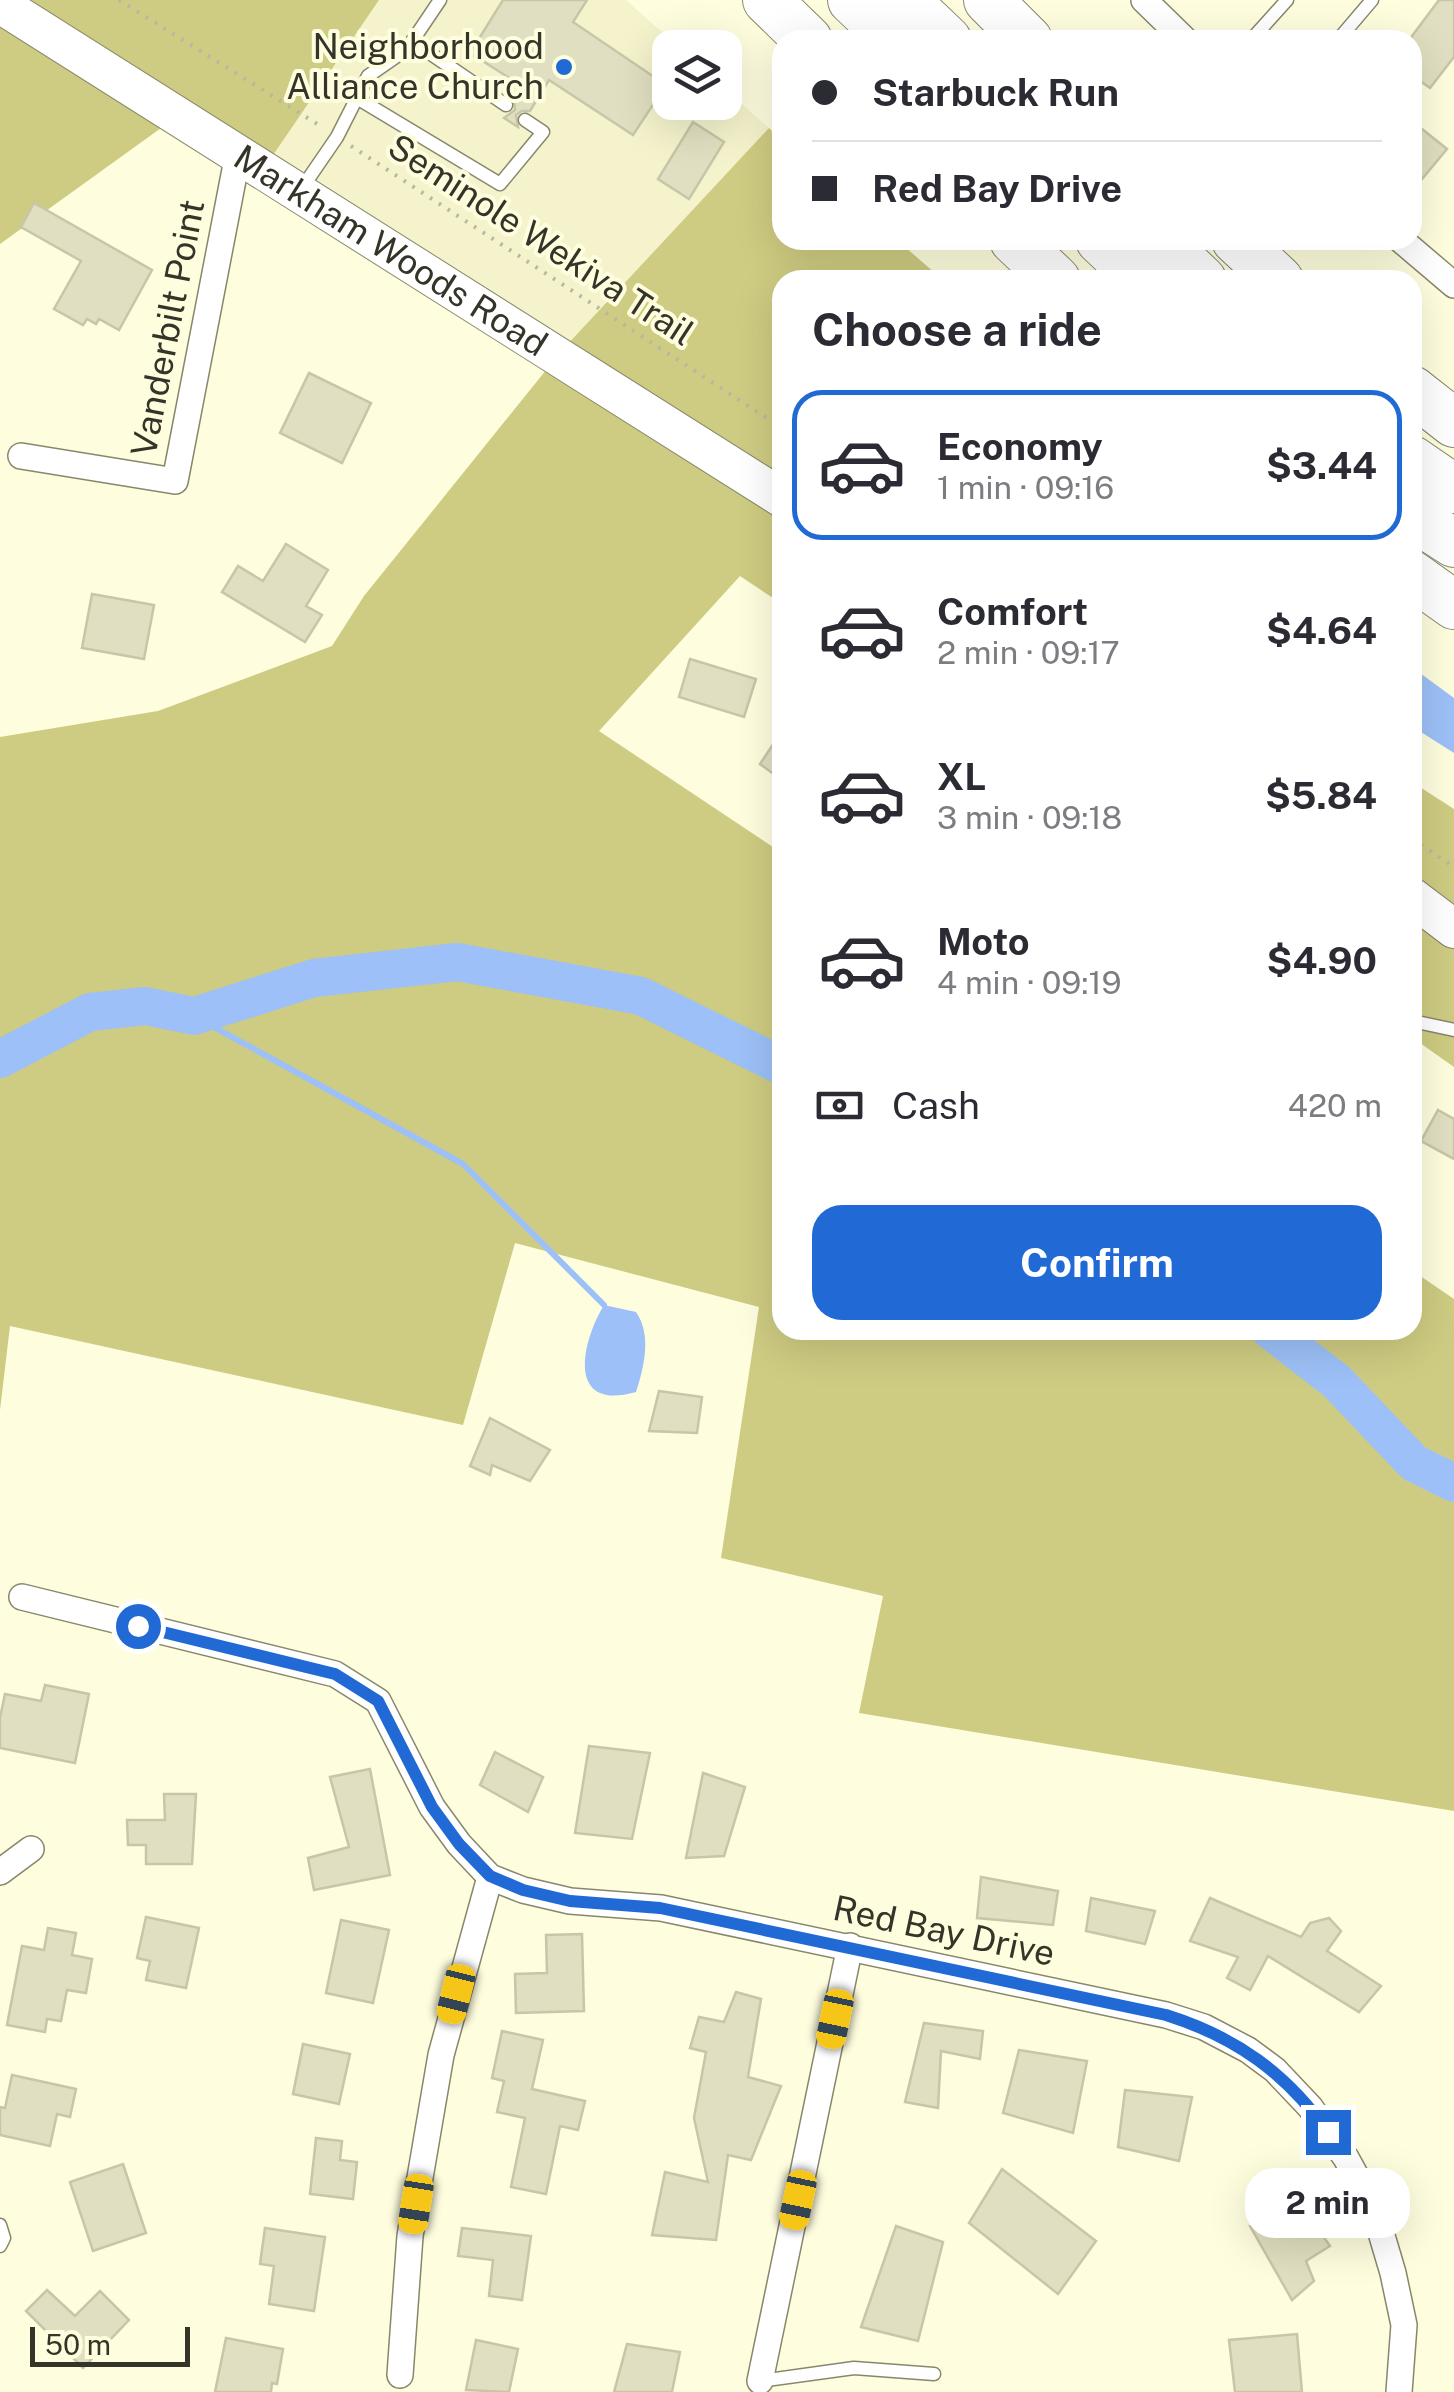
<!DOCTYPE html>
<html lang="en">
<head>
<meta charset="utf-8">
<style>
  body { margin:0; font-family:"Public Sans",sans-serif; background:#f7f7f7; color:#2b2b33; height:100vh; display:flex; flex-direction:column; font-size:38px; white-space:nowrap }
  * { box-sizing:border-box; margin:0 }
  p { font-size:32px; color:#7c7c81 }
  .icon { flex:none; width:55px; height:55px; fill:none; stroke:currentColor; stroke-width:2; stroke-linecap:round; stroke-linejoin:round }
  .map { position:relative; flex:1; overflow:hidden }
  .panel { position:absolute; left:772px; top:270px; width:650px; height:1070px; display:flex; flex-direction:column; background:#fff; border-radius:30px; box-shadow:0 10px 40px #0002 }
  .panel>* { flex:none }
  .hud { position:absolute; left:772px; top:30px; width:650px; height:220px; border-radius:30px; box-shadow:0 10px 40px #0002; display:grid; align-content:center; height:220px; padding:0 40px; background:#fff }
  .buttons { position:absolute; left:652px; top:30px; display:grid; gap:20px }
  .buttons a { display:grid; place-items:center; width:90px; height:90px; border-radius:20px; background:#fff; box-shadow:0 10px 40px #0002; font-size:50px }
  .scale { position:absolute; left:30px; bottom:25px; width:160px; box-sizing:border-box; padding-left:10px; border:5px solid #343428; border-top:0; font-size:28px; line-height:35px; white-space:nowrap; color:#343428; -webkit-text-stroke:8px #fefdde; paint-order:stroke }
  .end { position:absolute; width:45px; height:45px; margin:-22px; border:12px solid #216ad5; background:#fff; box-shadow:0 0 0 5px #fff }
  .from { border-radius:50% }
  .bubble { position:absolute; height:70px; border-radius:30px; background:#fff; box-shadow:0 10px 40px #0002; font-size:32px; font-weight:700; line-height:70px; text-align:center }
  .car { position:absolute; width:30px; height:60px; margin:-30px -15px; border-radius:12px; box-shadow:0 0 8px 2px #0007; background:linear-gradient(#f5c518 24%,#345 0 40%,#f5c518 0 76%,#345 0 86%,#f5c518 0) }
  .hud b { display:flex; align-items:center; gap:35px; height:95px; font-size:38px }
  .hud b+b { border-top:2px solid #e1e1e2 }
  .hud i { width:25px; height:25px; background:#2b2b33 }
  ul { padding:0; list-style:none }
  li { display:flex; align-items:center; gap:30px; height:150px; margin:0 20px 15px; padding:0 20px; border:5px solid transparent; border-radius:30px }
  li div { flex:1 }
  li b { display:block; font-size:38px }
  li em { font-style:normal; font-weight:700 }
  li.on { border-color:#216ad5 }
  li>.icon { width:90px; height:90px; stroke-width:1.5 }
  h2 { padding:0 40px; font-size:45px; line-height:120px }
  .pay { display:flex; align-items:center; gap:25px; height:110px; padding:0 40px; font-size:38px }
  .pay p { margin-inline-start:auto }
  .cta { display:flex; gap:20px; margin-top:auto; padding:20px 40px }
  .cta a { flex:1; height:115px; border-radius:30px; background:#216ad5; color:#fff; font-size:40px; font-weight:700; line-height:115px; text-align:center }
  .map>svg:first-child { display:block }
  .built { fill:#f4f3cc }
  .green { fill:#cecb82 }
  .water { fill:#9cc0f7 }
  .lines { fill:none; stroke-linecap:round; stroke-linejoin:round }
  .stream { stroke:#9cc0f7; stroke-width:6 }
  .river { stroke:#9cc0f7; stroke-width:38 }
  .building { fill:#e0dfc1; stroke:#c7c6a8; stroke-width:2.5 }
  .lane-casing { stroke:#88876b; stroke-width:15 }
  .street-casing { stroke:#88876b; stroke-width:28 }
  .secondary-casing { stroke:#88876b; stroke-width:40 }
  .highway-casing { stroke:#88876b; stroke-width:50 }
  .path { stroke:#b8b79f; stroke-width:4; stroke-dasharray:2.5 8; stroke-linecap:butt }
  .lane { stroke:#fff; stroke-width:12 }
  .street { stroke:#fff; stroke-width:25 }
  .secondary { stroke:#fff; stroke-width:38 }
  .highway { stroke:#fff; stroke-width:48 }
  .route { stroke:#216ad5; stroke-width:12 }
  .poi-dot { fill:#216ad5; stroke:#fefdde; stroke-width:4 }
  .labels { text-anchor:middle; stroke-width:8; stroke-linejoin:round; paint-order:stroke }
  .poi-label { font-size:35px; fill:#343428; stroke:#fefdde; text-anchor:end }
  .street-label { font-size:35px; fill:#343428; stroke:#fefdde }
</style>
</head>
<body>
<div class="map">
<svg width="1454" height="2392" viewBox="0 0 1454 2392">
  <rect width="100%" height="100%" fill="#fefdde"/>
  <path class="built" d="M379,0H626L679,47L670,48V102H725V89L769,128L565,347L269,161Z"/>
  <g class="green">
    <path d="M15,0H379L269,161Z"/>
    <path d="M0,17L168,123L0,244Z"/>
    <path d="M769,128L782,140V240H897L943,280H782V484L565,347Z"/>
    <path d="M551,364L782,511V604L740,576L599,731L782,853V1330H1412L1413,1271L1454,1299V1811L859,1713L883,1596L721,1558L759,1307L515,1243L463,1425L10,1326L0,1410V737L158,711L332,646L364,596Z"/>
    <path d="M1412,782L1454,809V915L1413,884Z"/>
    <path d="M1412,910L1454,943V1067L1413,1038Z"/>
  </g>
  <g class="water">
    <path d="M1413,668L1454,698V753L1413,727Z"/>
    <path d="M604,1305L636,1312C652,1335 644,1367 636,1392C566,1412 581,1343 604,1305Z"/>
  </g>
  <g class="lines">
    <path class="stream" d="M194,1016L463,1164L604,1305"/>
    <g class="river">
      <path d="M0,1059L90,1012L145,1006L194,1016L314,978L457,962L641,996L782,1066"/>
      <path d="M1270,1330L1336,1381L1414,1463L1454,1483"/>
    </g>
  </g>
  <g class="building">
    <path d="M503,0H587L573,22L666,85L633,135L549,80L530,111H522L516,115L518,127L504,118L515,110L514,100L522,86L470,53Z"/>
    <path d="M1439,0H1454V57L1430,88L1412,75V36Z"/>
    <path d="M1412,121L1447,149L1412,191Z"/>
    <path d="M693,122L724,142L689,199L658,179Z"/>
    <path d="M34,203L152,270L119,330L99,319L96,324L87,319L83,325L54,309L81,261L21,227Z"/>
    <path d="M309,373L371,403L342,463L280,433Z"/>
    <path d="M286,544L328,570L306,606L322,615L305,642L222,592L238,566L263,581Z"/>
    <path d="M92,594L154,605L144,659L82,648Z"/>
    <path d="M690,659L756,679L744,717L679,697Z"/>
    <path d="M782,731V780L760,764Z"/>
    <path d="M1438,1110L1454,1119V1159L1421,1141Z"/>
    <path d="M659,1391L702,1397L697,1433L649,1431Z"/>
    <path d="M490,1418L550,1450L530,1481L492,1465L490,1475L470,1466Z"/>
    <path d="M45,1685L89,1694L75,1763L0,1748V1718L5,1694L41,1701Z"/>
    <path d="M589,1746L650,1753L632,1839L575,1833Z"/>
    <path d="M495,1752L543,1777L528,1812L480,1785Z"/>
    <path d="M370,1769L390,1875L314,1890L308,1858L349,1847L330,1777Z"/>
    <path d="M703,1773L745,1787L724,1856L686,1858Z"/>
    <path d="M164,1794H196L192,1864H146V1845H128L127,1820H165Z"/>
    <path d="M981,1877L1058,1891L1053,1925L977,1918Z"/>
    <path d="M1091,1898L1155,1911L1145,1944L1086,1931Z"/>
    <path d="M1210,1898L1301,1937L1310,1923L1329,1918L1341,1931L1327,1951L1381,1986L1359,2012L1268,1956L1250,1990L1227,1978L1238,1957L1190,1941Z"/>
    <path d="M146,1917L199,1928L186,1988L146,1980L150,1961L137,1958Z"/>
    <path d="M341,1920L389,1930L373,2003L326,1993Z"/>
    <path d="M48,1928L76,1933L72,1955L92,1959L86,1993L67,1990L61,2021L47,2019L45,2032L7,2025L22,1946L44,1950Z"/>
    <path d="M582,1934L584,2011L516,2013L515,1974L547,1973L546,1935Z"/>
    <path d="M736,1992L761,1999L748,2077L781,2086L751,2160L728,2155L716,2240L652,2235L665,2172L708,2182L694,2118L706,2052L690,2048L699,2017L724,2022Z"/>
    <path d="M924,2023L983,2031L980,2059L941,2051L938,2108L905,2102Z"/>
    <path d="M502,2031L543,2040L532,2089L585,2101L578,2130L560,2126L546,2194L511,2187L525,2118L497,2112L504,2081L492,2078Z"/>
    <path d="M303,2044L350,2054L339,2104L293,2094Z"/>
    <path d="M1019,2050L1087,2061L1073,2133L1003,2113Z"/>
    <path d="M12,2075L76,2089L70,2117L57,2114L50,2146L0,2135V2107L5,2108Z"/>
    <path d="M1125,2090L1192,2097L1179,2161L1118,2147Z"/>
    <path d="M316,2138L342,2141L340,2160L357,2162L353,2199L310,2194Z"/>
    <path d="M123,2164L146,2233L93,2251L70,2182Z"/>
    <path d="M1002,2169L1096,2241L1058,2294L969,2223Z"/>
    <path d="M1298,2201L1330,2246L1306,2261L1314,2281L1292,2300L1250,2226Z"/>
    <path d="M896,2226L943,2242L918,2341L861,2327Z"/>
    <path d="M265,2228L325,2237L314,2311L269,2304L274,2266L260,2264Z"/>
    <path d="M462,2228L531,2236L522,2300L489,2296L493,2260L458,2256Z"/>
    <path d="M47,2290L75,2316L100,2291L129,2320L83,2368L26,2311Z"/>
    <path d="M1297,2334L1302,2392H1235L1229,2340Z"/>
    <path d="M226,2338L283,2349L277,2384L272,2383L271,2392H215Z"/>
    <path d="M476,2340L518,2349L509,2392L466,2390Z"/>
    <path d="M627,2344L680,2352L672,2392H614Z"/>
  </g>
  <g class="lines">
    <defs>
      <g id="lane">
        <path d="M1251,40L1287,0"/>
        <path d="M1338,40L1372,0"/>
        <path d="M412,41L506,105"/>
        <path d="M357,98L500,184L543,132L525,120"/>
        <path d="M300,191L337,137L368,76L407,49L440,0"/>
        <path d="M1412,1021L1454,1030"/>
        <path d="M0,2225L4,2238L0,2246"/>
        <path d="M760,2381L854,2368L934,2374"/>
      </g>
      <g id="street">
        <path d="M1144,0L1185,40"/>
        <path d="M1401,240L1454,285"/>
        <path d="M21,456L175,481L238,154"/>
        <path d="M22,1597L335,1674L378,1701L432,1807L459,1844L490,1877L523,1890L570,1901L661,1908L1166,2015L1204,2027L1248,2050L1275,2070L1310,2107L1346,2158L1374,2209L1393,2273L1404,2325L1399,2392"/>
        <path d="M0,1872L31,1849"/>
        <path d="M400,2375L410,2236L441,2055L490,1877"/>
        <path d="M760,2381L850,1946"/>
      </g>
      <g id="secondary">
        <path id="s1" d="M0,4L782,498"/>
        <path d="M1412,897L1454,929"/>
      </g>
      <g id="highway">
        <path d="M767,0L808,40"/>
        <path d="M852,0L894,40"/>
        <path d="M905,0L947,40"/>
        <path d="M988,0L1028,40"/>
        <path d="M1014,240L1056,280"/>
        <path d="M1100,240L1142,280"/>
        <path d="M1160,240L1202,280"/>
        <path d="M1236,240L1279,280"/>
        <path d="M1412,390L1454,423"/>
        <path d="M1412,460L1454,489"/>
        <path d="M1412,516L1454,543"/>
        <path d="M1412,575L1454,605"/>
      </g>
    </defs>
    <use href="#lane" class="lane-casing"/>
    <use href="#street" class="street-casing"/>
    <use href="#secondary" class="secondary-casing"/>
    <use href="#highway" class="highway-casing"/>
    <g class="path">
      <path d="M119,0L322,127"/>
      <path d="M351,146L782,428"/>
      <path d="M1412,839L1454,867"/>
    </g>
    <use href="#lane" class="lane"/>
    <use href="#street" class="street"/>
    <use href="#secondary" class="secondary"/>
    <use href="#highway" class="highway"/>
  </g>
  <g class="lines">
    <path class="route" d="M138,1626L335,1674L378,1701L432,1807L459,1844L490,1876L523,1890L570,1901L660,1908L1166,2015C1236,2037 1286,2073 1328,2132"/>
  </g>
  <circle class="poi-dot" cx="564" cy="67" r="10"/>
  <g class="labels">
    <g class="poi-label">
      <text x="544" y="59">Neighborhood<tspan x="544" dy="40">Alliance Church</tspan></text>
    </g>
    <g class="street-label">
      <text transform="translate(541 240) rotate(33)" y="12">Seminole Wekiva Trail</text>
      <text dy="12" stroke="none"><textPath href="#s1" startOffset="462">Markham Woods Road</textPath></text>
      <text transform="translate(168 328) rotate(-79)" y="12">Vanderbilt Point</text>
      <text transform="translate(944 1931) rotate(12)" y="12">Red Bay Drive</text>
    </g>
  </g>
</svg>
<div class="buttons">
<a><svg class="icon" aria-label="layers" viewBox="0 0 24 24"><path d="M12 4l9 5-9 5-9-5zM3 14l9 5 9-5"/></svg></a>
</div>
<div class="scale">50 m</div>
<i class="end from" style="left:138px;top:1626px"></i>
<i class="end" style="left:1328px;top:2132px"></i>
<div class="bubble" style="left:1245px;top:2168px;width:165px">2 min</div>
<i class="car" style="left:456px;top:1994px;rotate:194deg"></i>
<i class="car" style="left:835px;top:2019px;rotate:192deg"></i>
<i class="car" style="left:798px;top:2200px;rotate:192deg"></i>
<i class="car" style="left:416px;top:2204px;rotate:189deg"></i>
<div class="hud">
<b><i class="from"></i>Starbuck Run</b>
<b><i></i>Red Bay Drive</b>
</div>
<section class="panel">
<h2>Choose a ride</h2>
<ul>
<li class="on"><svg class="icon" aria-label="car" viewBox="0 0 24 24"><path d="M5 17H2v-5l4-1 3-4h7l3 4 3 1v5h-3M9 17h6M6 11h13"/><circle cx="7" cy="17" r="2"/><circle cx="17" cy="17" r="2"/></svg><div><b>Economy</b><p>1 min · 09:16</p></div><em>$3.44</em></li>
<li><svg class="icon" aria-label="car" viewBox="0 0 24 24"><path d="M5 17H2v-5l4-1 3-4h7l3 4 3 1v5h-3M9 17h6M6 11h13"/><circle cx="7" cy="17" r="2"/><circle cx="17" cy="17" r="2"/></svg><div><b>Comfort</b><p>2 min · 09:17</p></div><em>$4.64</em></li>
<li><svg class="icon" aria-label="car" viewBox="0 0 24 24"><path d="M5 17H2v-5l4-1 3-4h7l3 4 3 1v5h-3M9 17h6M6 11h13"/><circle cx="7" cy="17" r="2"/><circle cx="17" cy="17" r="2"/></svg><div><b>XL</b><p>3 min · 09:18</p></div><em>$5.84</em></li>
<li><svg class="icon" aria-label="car" viewBox="0 0 24 24"><path d="M5 17H2v-5l4-1 3-4h7l3 4 3 1v5h-3M9 17h6M6 11h13"/><circle cx="7" cy="17" r="2"/><circle cx="17" cy="17" r="2"/></svg><div><b>Moto</b><p>4 min · 09:19</p></div><em>$4.90</em></li>
</ul>
<div class="pay"><svg class="icon" aria-label="cash" viewBox="0 0 24 24"><path d="M3 7h18v10H3z"/><circle cx="12" cy="12" r="2"/></svg>Cash<p>420 m</p></div>
<div class="cta"><a>Confirm</a></div>
</section>
</div>
</body>
</html>
